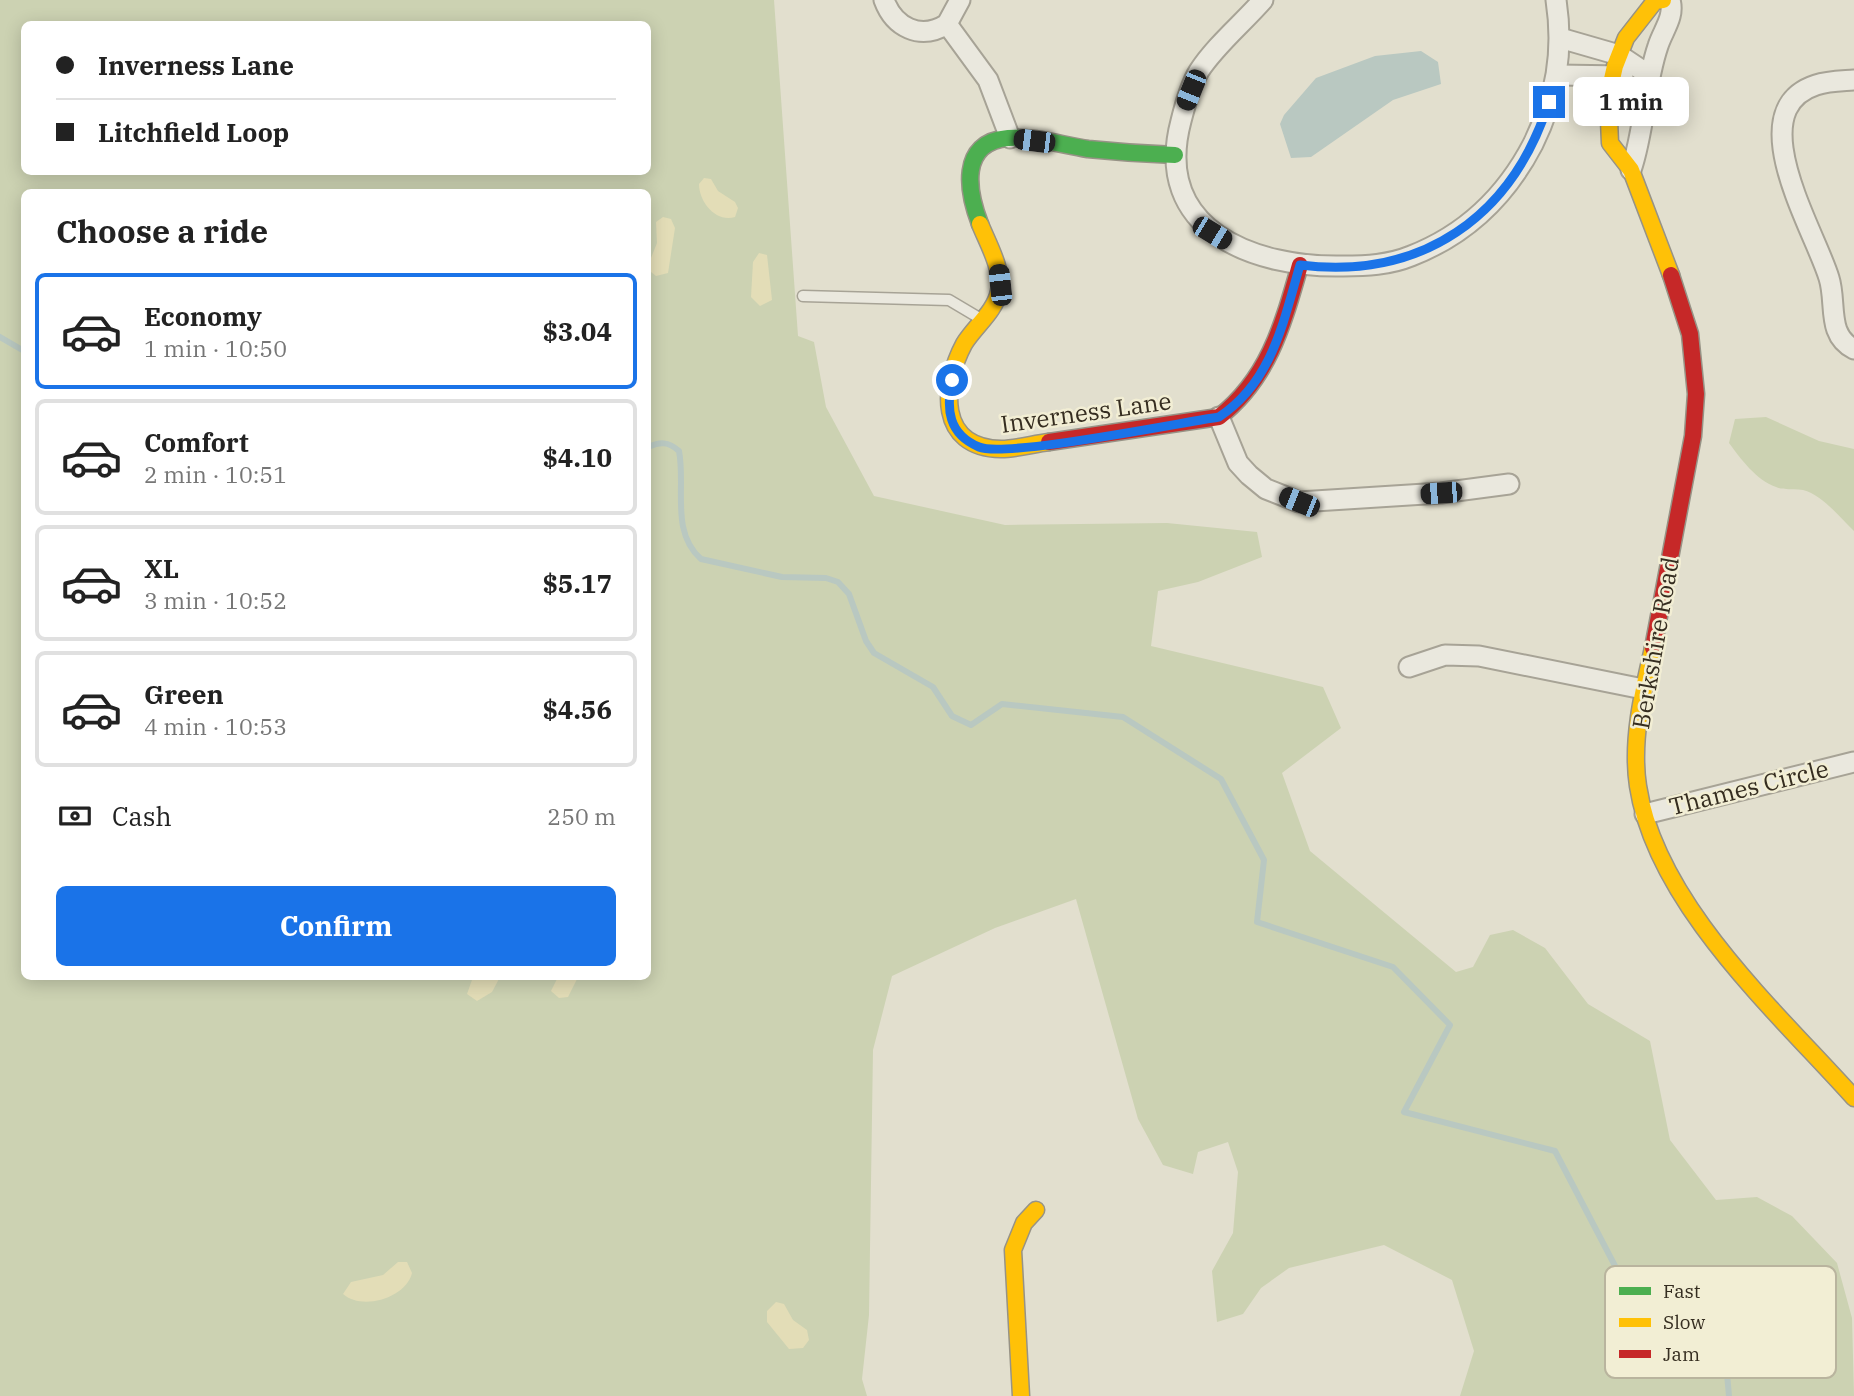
<!DOCTYPE html>
<html lang="en">
<head>
<meta charset="utf-8">
<style>
  body { margin:0; font-family:"IBM Plex Serif",serif; background:#f2f2f2; color:#222; height:100vh; display:flex; flex-direction:column; font-size:26px; white-space:nowrap }
  * { box-sizing:border-box; margin:0 }
  p { font-size:23px; color:#767676 }
  .icon { flex:none; width:38px; height:38px; fill:none; stroke:currentColor; stroke-width:2; stroke-linecap:round; stroke-linejoin:round }
  .map { position:relative; flex:1; overflow:hidden }
  .side { position:absolute; left:21px; top:189px; width:630px; height:791px; display:flex; flex-direction:column; background:#fff; border-radius:10px; box-shadow:0 4px 18px #0003 }
  .side>* { flex:none }
  .top-card { position:absolute; left:21px; top:21px; width:630px; height:154px; border-radius:10px; box-shadow:0 4px 18px #0003; display:grid; align-content:center; height:154px; padding:0 35px; background:#fff }
  .end { position:absolute; width:32px; height:32px; margin:-16px; border:9px solid #1a73e8; background:#fff; box-shadow:0 0 0 4px #fff }
  .from { border-radius:50% }
  .bubble { position:absolute; height:49px; border-radius:10px; background:#fff; box-shadow:0 4px 18px #0003; font-size:23px; font-weight:800; line-height:49px; text-align:center }
  .car { position:absolute; width:21px; height:42px; margin:-21px -10px; border-radius:9px; box-shadow:0 0 5px 2px #0007; background:linear-gradient(#222 24%,#8ab4d8 0 40%,#222 0 76%,#8ab4d8 0 86%,#222 0) }
  .top-card b { display:flex; align-items:center; gap:24px; height:66px; font-size:26px }
  .top-card b+b { border-top:2px solid #e0e0e0 }
  .top-card i { width:18px; height:18px; background:#222 }
  ul { padding:0; list-style:none }
  li { display:flex; align-items:center; gap:21px; height:116px; margin:0 14px 10px; padding:0 21px; border:4px solid #e0e0e0; border-radius:10px }
  li div { flex:1 }
  li b { display:block; font-size:26px }
  li em { font-style:normal; font-weight:800 }
  li.current { border-color:#1a73e8 }
  li>.icon { width:63px; height:63px; stroke-width:1.5 }
  h2 { padding:0 35px; font-size:32px; line-height:84px }
  .pay { display:flex; align-items:center; gap:18px; height:77px; padding:0 35px; font-size:26px }
  .pay p { margin-inline-start:auto }
  .action { display:flex; gap:14px; margin-top:auto; padding:14px 35px }
  .action a { flex:1; height:80px; border-radius:10px; background:#1a73e8; color:#fff; font-size:28px; font-weight:800; line-height:80px; text-align:center }
  .map>svg:first-child { display:block }
  .green { fill:#ccd2b2; fill-rule:evenodd }
  .sand { fill:#e3ddb7 }
  .water { fill:#b9c8c1 }
  .lines { fill:none; stroke-linecap:round; stroke-linejoin:round }
  .stream { stroke:#b9c8c1; stroke-width:6 }
  .lane-casing { stroke:#a7a396; stroke-width:13 }
  .street-casing { stroke:#a7a396; stroke-width:23 }
  .fast-casing { stroke:#979386; stroke-width:19 }
  .slow-casing { stroke:#979386; stroke-width:19 }
  .jam-casing { stroke:#979386; stroke-width:19 }
  .lane { stroke:#eae8de; stroke-width:10 }
  .street { stroke:#eae8de; stroke-width:19 }
  .fast { stroke:#4caf50; stroke-width:16 }
  .slow { stroke:#ffc107; stroke-width:16 }
  .jam { stroke:#c62828; stroke-width:16 }
  .route { stroke:#1a73e8; stroke-width:9 }
  .labels { text-anchor:middle; stroke-width:5; stroke-linejoin:round; paint-order:stroke }
  .street-label { font-size:24px; fill:#352d20; stroke:#f2eed4 }
  .key { fill:#f2eed4; stroke:#b9b49e; stroke-width:2 }
  .key-label { font-size:19px; fill:#352d20 }
</style>
</head>
<body>
<div class="map">
<svg width="1854" height="1396" viewBox="0 0 1854 1396">
  <rect width="100%" height="100%" fill="#e2dfce"/>
  <g class="green">
    <path d="M0,0H774L798,336L814,342L826,407L874,496L1005,525L1167,523L1257,532L1262,557L1198,582L1158,591L1151,646L1323,687L1341,728L1282,773L1310,851L1456,972L1473,967L1490,935L1513,930L1545,948L1588,1004L1650,1041L1670,1140L1716,1200L1757,1197L1792,1216L1837,1263L1852,1318L1854,1396H1460L1474,1351L1452,1280L1384,1245L1289,1268L1261,1288L1243,1314L1217,1322L1212,1271L1233,1233L1238,1172L1228,1142L1198,1152L1193,1174L1163,1165L1138,1119L1076,899L995,928L892,976L873,1050L869,1315L862,1379L867,1396H0ZM24,24H648V172H24ZM24,192H648V976H24Z"/>
    <path d="M1766,417L1819,441L1854,449V531C1840,518 1823,495 1803,490C1794,488 1784,491 1776,487C1756,480 1741,459 1729,443L1735,419Z"/>
  </g>
  <g class="sand">
    <path d="M704,178L711,179L718,191L735,202L738,208L735,217C716,223 699,202 699,184Z"/>
    <path d="M663,217L671,219L675,228L668,273L656,276L651,272L649,263L657,243L656,222Z"/>
    <path d="M759,253L767,255L772,300L760,306L751,297L753,262Z"/>
    <path d="M473,977V976L500,977L492,992L477,1001L467,994Z"/>
    <path d="M558,977H578L568,997L559,998L551,991Z"/>
    <path d="M398,1262H407L412,1273C406,1298 362,1311 343,1294L351,1282L383,1275Z"/>
    <path d="M776,1302L784,1304L793,1320L807,1330L809,1340L803,1348L789,1349L767,1322V1311Z"/>
  </g>
  <path class="water" d="M1421,51L1438,62L1441,84L1393,100L1311,157L1291,158L1280,124L1284,115L1316,78L1375,56Z"/>
  <g class="lines">
    <g class="stream">
      <path d="M0,337L24,351"/>
      <path d="M648,447C660,442 668,441 679,451C686,486 670,532 701,559L782,577L826,578L838,582L849,594L866,641L874,653L933,687L952,716L971,725L1002,704L1123,717L1221,779L1264,860L1257,922L1393,967L1450,1025L1404,1112L1555,1151L1648,1329L1725,1351L1729,1396"/>
    </g>
    <defs>
      <path id="lane" d="M803,296L949,300L981,319"/>
      <g id="street">
        <path d="M884,0C894,27 920,41 947,24L960,0"/>
        <path d="M1263,0C1242,24 1216,45 1199,71C1190,86 1185,105 1181,121C1152,230 1254,268 1343,266C1366,266 1389,265 1411,256C1465,235 1506,196 1533,144C1556,97 1564,52 1556,0"/>
        <path d="M947,24L988,80L1010,138"/>
        <path d="M1560,38L1619,55L1649,75"/>
        <path d="M1558,75L1623,76"/>
        <path d="M1854,80C1842,81 1828,81 1816,85C1739,110 1815,231 1829,278C1837,303 1826,335 1854,349"/>
        <path d="M1631,170C1645,129 1644,87 1658,46C1663,30 1675,17 1670,0"/>
        <path d="M1219,417L1238,463L1249,475L1266,489L1299,502L1441,493L1509,484"/>
        <path d="M1409,667L1445,655L1479,656L1643,689"/>
        <path d="M1645,814L1854,762"/>
      </g>
      <path id="fast" d="M980,224C968,193 958,142 1008,138C1034,136 1062,145 1088,149C1117,152 1146,154 1175,155"/>
      <g id="slow">
        <path d="M1663,0L1655,1L1626,38L1615,66L1608,97L1610,143L1631,170L1671,275"/>
        <path d="M980,224C988,244 1003,269 999,291C995,312 975,326 964,344C942,385 937,448 1001,449C1016,449 1033,444 1049,442"/>
        <path d="M1653,648C1643,691 1631,741 1638,786C1656,904 1777,1012 1854,1098"/>
        <path d="M1021,1396L1013,1250L1024,1223L1036,1210"/>
      </g>
      <g id="jam">
        <path d="M1049,442L1219,417C1269,378 1283,324 1300,265"/>
        <path d="M1653,648L1693,436L1696,394L1690,334L1671,275"/>
      </g>
    </defs>
    <use href="#lane" class="lane-casing"/>
    <use href="#street" class="street-casing"/>
    <use href="#fast" class="fast-casing"/>
    <use href="#slow" class="slow-casing"/>
    <use href="#jam" class="jam-casing"/>
    <use href="#lane" class="lane"/>
    <use href="#street" class="street"/>
    <use href="#fast" class="fast"/>
    <use href="#slow" class="slow"/>
    <use href="#jam" class="jam"/>
  </g>
  <g class="lines">
    <path class="route" d="M952,380C946,409 948,434 979,447C1005,458 1179,423 1219,417C1272,382 1283,323 1300,265C1422,280 1512,217 1549,102"/>
  </g>
  <g class="labels">
    <g class="street-label">
      <text transform="translate(1086 413) rotate(-8)" y="8">Inverness Lane</text>
      <text transform="translate(1656 643) rotate(-80)" y="8">Berkshire Road</text>
      <text transform="translate(1749 788) rotate(-14)" y="8">Thames Circle</text>
    </g>
  </g>
  <rect x="1605" y="1266" width="231" height="112" rx="10" class="key"/>
  <rect x="1619" y="1287" width="32" height="8" fill="#4caf50"/>
  <rect x="1619" y="1318" width="32" height="9" fill="#ffc107"/>
  <rect x="1619" y="1350" width="32" height="8" fill="#c62828"/>
  <g class="key-label">
    <text x="1663" y="1298">Fast</text>
    <text x="1663" y="1329">Slow</text>
    <text x="1663" y="1361">Jam</text>
  </g>
</svg>
<i class="end from" style="left:952px;top:380px"></i>
<i class="end" style="left:1549px;top:102px"></i>
<div class="bubble" style="left:1573px;top:77px;width:116px">1 min</div>
<i class="car" style="left:1191px;top:90px;rotate:202deg"></i>
<i class="car" style="left:1034px;top:141px;rotate:277deg"></i>
<i class="car" style="left:1212px;top:233px;rotate:121deg"></i>
<i class="car" style="left:1000px;top:285px;rotate:354deg"></i>
<i class="car" style="left:1441px;top:493px;rotate:266deg"></i>
<i class="car" style="left:1299px;top:502px;rotate:292deg"></i>
<div class="top-card">
<b><i class="from"></i>Inverness Lane</b>
<b><i></i>Litchfield Loop</b>
</div>
<section class="side">
<h2>Choose a ride</h2>
<ul>
<li class="current"><svg class="icon" aria-label="car" viewBox="0 0 24 24"><path d="M5 17H2v-5l4-1 3-4h7l3 4 3 1v5h-3M9 17h6M6 11h13"/><circle cx="7" cy="17" r="2"/><circle cx="17" cy="17" r="2"/></svg><div><b>Economy</b><p>1 min · 10:50</p></div><em>$3.04</em></li>
<li><svg class="icon" aria-label="car" viewBox="0 0 24 24"><path d="M5 17H2v-5l4-1 3-4h7l3 4 3 1v5h-3M9 17h6M6 11h13"/><circle cx="7" cy="17" r="2"/><circle cx="17" cy="17" r="2"/></svg><div><b>Comfort</b><p>2 min · 10:51</p></div><em>$4.10</em></li>
<li><svg class="icon" aria-label="car" viewBox="0 0 24 24"><path d="M5 17H2v-5l4-1 3-4h7l3 4 3 1v5h-3M9 17h6M6 11h13"/><circle cx="7" cy="17" r="2"/><circle cx="17" cy="17" r="2"/></svg><div><b>XL</b><p>3 min · 10:52</p></div><em>$5.17</em></li>
<li><svg class="icon" aria-label="car" viewBox="0 0 24 24"><path d="M5 17H2v-5l4-1 3-4h7l3 4 3 1v5h-3M9 17h6M6 11h13"/><circle cx="7" cy="17" r="2"/><circle cx="17" cy="17" r="2"/></svg><div><b>Green</b><p>4 min · 10:53</p></div><em>$4.56</em></li>
</ul>
<div class="pay"><svg class="icon" aria-label="cash" viewBox="0 0 24 24"><path d="M3 7h18v10H3z"/><circle cx="12" cy="12" r="2"/></svg>Cash<p>250 m</p></div>
<div class="action"><a>Confirm</a></div>
</section>
</div>
</body>
</html>
